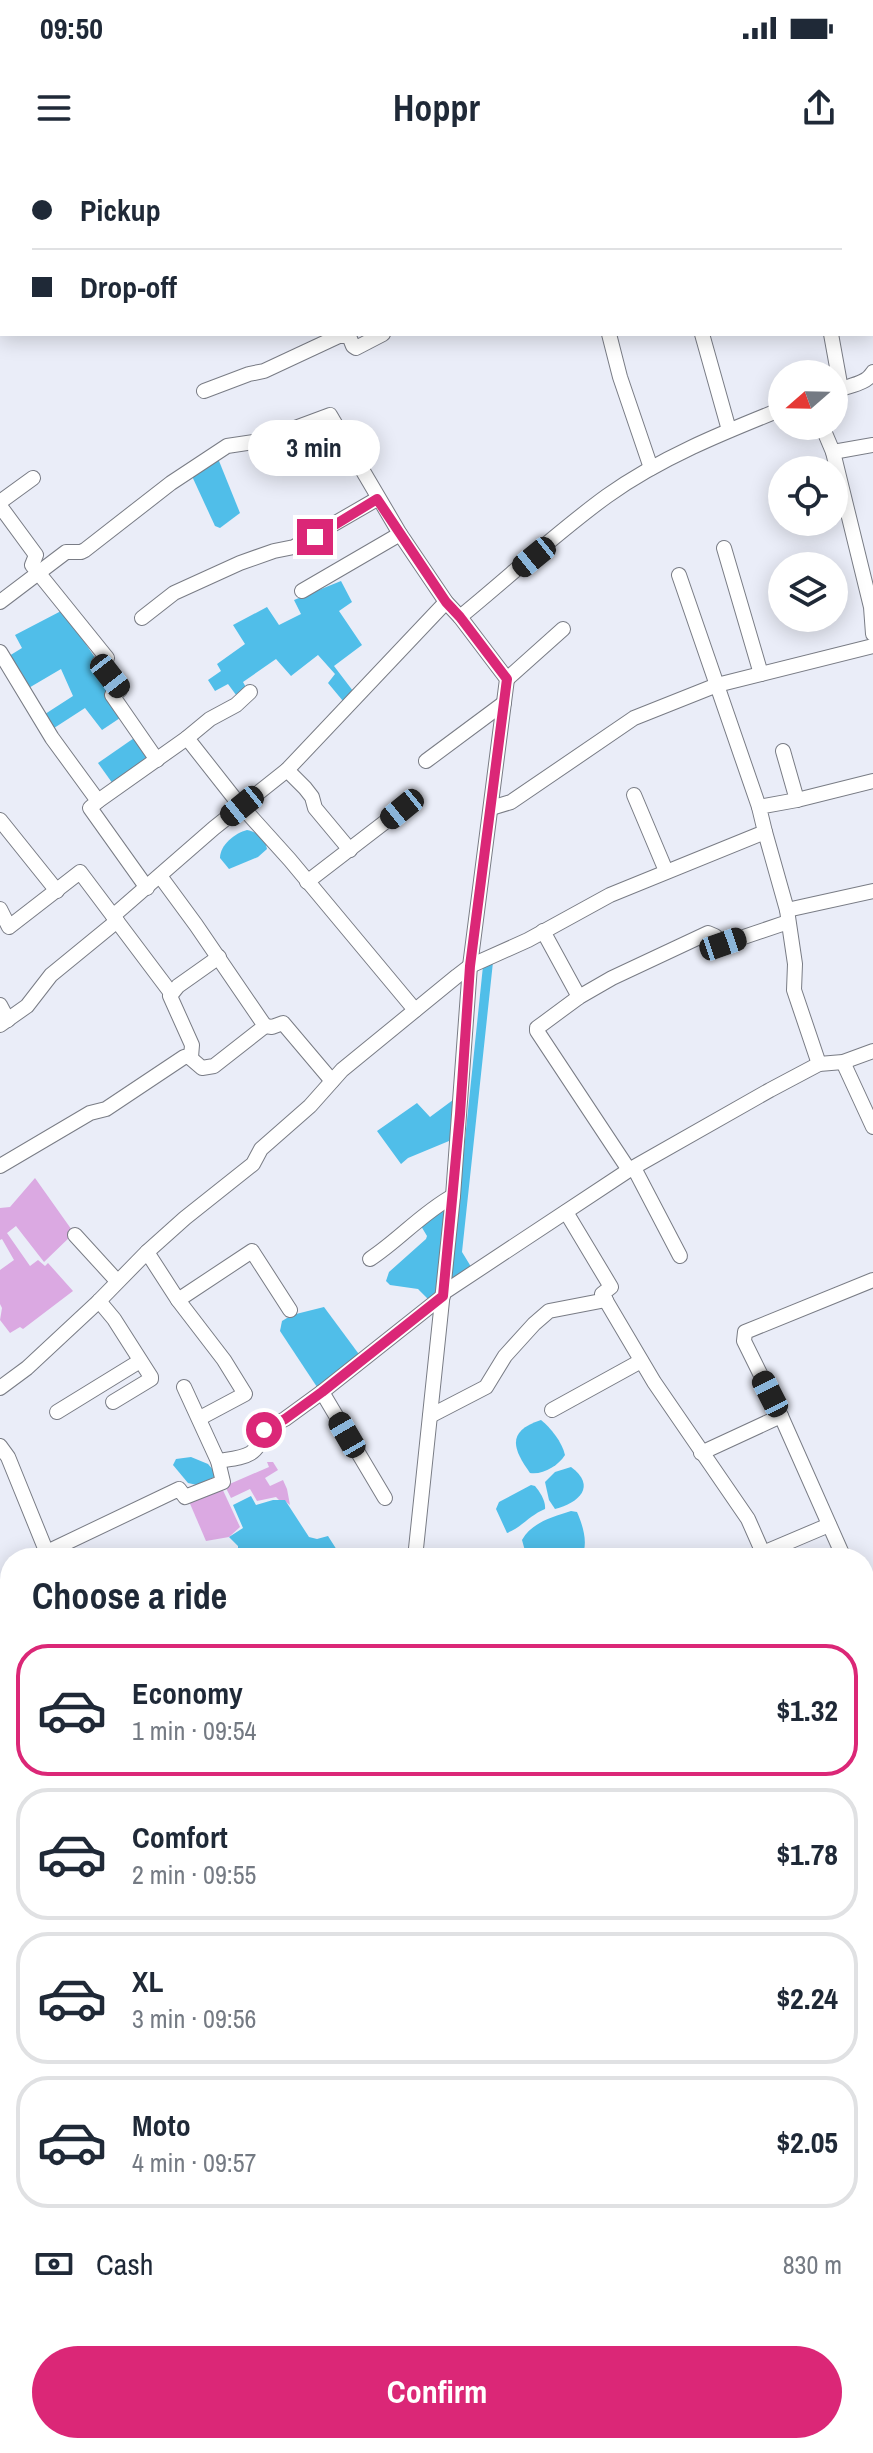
<!DOCTYPE html>
<html lang="en">
<head>
<meta charset="utf-8">
<style>
  body { margin:0; font-family:"Archivo Narrow",sans-serif; background:#f6f6f7; color:#1f2937; height:100vh; display:flex; flex-direction:column; font-size:30px; white-space:nowrap }
  * { box-sizing:border-box; margin:0 }
  p { font-size:26px; color:#747a83 }
  .icon { flex:none; width:44px; height:44px; fill:none; stroke:currentColor; stroke-width:2; stroke-linecap:round; stroke-linejoin:round }
  .map { position:relative; flex:1; overflow:hidden }
  .drawer { position:absolute; left:0px; top:1388px; width:874px; height:906px; display:flex; flex-direction:column; background:#fff; border-radius:32px 32px 0 0; box-shadow:0 4px 20px #0003 }
  .drawer>* { flex:none }
  .top-card { position:absolute; left:0px; top:0px; width:874px; height:176px; box-shadow:0 4px 20px #0003; display:grid; align-content:center; height:176px; padding:0 32px; background:#fff }
  .needle { width:52px; rotate:250deg }
  .controls { position:absolute; left:768px; top:200px; display:grid; gap:16px }
  .controls a { display:grid; place-items:center; width:80px; height:80px; border-radius:50%; background:#fff; box-shadow:0 4px 20px #0003; font-size:40px }
  .end { position:absolute; width:36px; height:36px; margin:-18px; border:10px solid #db2777; background:#fff; box-shadow:0 0 0 4px #fff }
  .from { border-radius:50% }
  .bubble { position:absolute; height:56px; border-radius:28px; background:#fff; box-shadow:0 4px 20px #0003; font-size:26px; font-weight:800; line-height:56px; text-align:center }
  .car { position:absolute; width:24px; height:48px; margin:-24px -12px; border-radius:10px; box-shadow:0 0 6px 2px #0007; background:linear-gradient(#222 24%,#8ab4d8 0 40%,#222 0 76%,#8ab4d8 0 86%,#222 0) }
  .top-card b { display:flex; align-items:center; gap:28px; height:76px; font-size:30px }
  .top-card b+b { border-top:2px solid #e0e1e3 }
  .top-card i { width:20px; height:20px; background:#1f2937 }
  ul { padding:0; list-style:none }
  li { display:flex; align-items:center; gap:24px; height:132px; margin:0 16px 12px; padding:0 16px; border:4px solid #e0e1e3; border-radius:32px }
  li div { flex:1 }
  li b { display:block; font-size:30px }
  li em { font-style:normal; font-weight:800 }
  li.active { border-color:#db2777 }
  li>.icon { width:72px; height:72px; stroke-width:1.5 }
  h2 { padding:0 32px; font-size:36px; line-height:96px }
  .pay { display:flex; align-items:center; gap:20px; height:88px; padding:0 32px; font-size:30px }
  .pay p { margin-inline-start:auto }
  .primary-button { display:flex; gap:16px; margin-top:auto; padding:16px 32px }
  .primary-button a { flex:1; height:92px; border-radius:48px; background:#db2777; color:#fff; font-size:32px; font-weight:800; line-height:92px; text-align:center }
  .status { display:flex; justify-content:space-between; align-items:center; height:56px; padding:0 40px; background:#fff; direction:ltr }
  .status svg { height:22px; fill:currentColor }
  header { display:flex; justify-content:space-between; align-items:center; height:104px; padding:0 32px; background:#fff; font-size:36px; font-weight:800 }
  .map>svg:first-child { display:block }
  .green { fill:#dba9e2 }
  .water { fill:#50bee9 }
  .lines { fill:none; stroke-linecap:round; stroke-linejoin:round }
  .canal { stroke:#50bee9; stroke-width:10 }
  .minor-casing { stroke:#797c85; stroke-width:16 }
  .minor { stroke:#fff; stroke-width:14 }
  .route { stroke:#db2777; stroke-width:10 }
</style>
</head>
<body>
<div class="status"><b>09:50</b><svg viewBox="0 0 49 12"><path d="M0 12V9h3v3zM5 12V6h3v6zM10 12V3h3v9zM15 12V0h3v12zM26 1h20v11H26zM47 4h2v5h-2z"/></svg></div>
<header><svg class="icon" aria-label="menu" viewBox="0 0 24 24"><path d="M4 6h16M4 12h16M4 18h16"/></svg>Hoppr<svg class="icon" aria-label="share" viewBox="0 0 24 24"><path d="M12 15V3M7 8l5-5 5 5M5 13v7h14v-7"/></svg></header>
<div class="map">
<svg width="873" height="2293" viewBox="0 0 873 2293">
  <rect width="100%" height="100%" fill="#eaedf8"/>
  <g class="green">
    <path d="M35,1018L74,1073L44,1102L16,1066L7,1073L30,1106L38,1100L45,1106L48,1103L73,1131L23,1169L20,1167L10,1173L0,1160L2,1148L0,1144V1110L14,1100L2,1079L0,1080V1048L10,1047Z"/>
    <path d="M267,1302H273L278,1310L265,1318L270,1326L283,1320L287,1329L290,1345L285,1341L279,1340L276,1337L257,1341L250,1329L231,1338L225,1326L269,1307Z"/>
    <path d="M221,1326L240,1367L229,1377L206,1381L188,1339Z"/>
  </g>
  <g class="water">
    <path d="M217,296L240,353L220,368L215,366L191,314Z"/>
    <path d="M341,421L352,442L339,451L362,485L334,506L353,531L343,541L328,523L335,514L318,495L291,516L276,499L243,522L248,531L239,539L228,524L215,531L208,520L221,511L217,504L245,484L233,465L267,447L279,465L301,454L294,440Z"/>
    <path d="M63,450L116,529L123,556L102,570L85,548L51,570L42,556L73,536L61,509L27,529L9,496L22,488L15,475Z"/>
    <path d="M137,576L152,597L113,624L98,603Z"/>
    <path d="M247,670C257,672 265,678 267,689L258,697L229,709L220,698C220,685 235,673 247,670Z"/>
    <path d="M493,802L462,1092L473,1110L450,1124L483,806Z"/>
    <path d="M457,937L455,976L449,981L408,998L401,1004L377,971L417,943L430,957Z"/>
    <path d="M446,1047L437,1132L430,1141L418,1129L390,1125L386,1121L389,1112L426,1079L427,1076L421,1066Z"/>
    <path d="M324,1147L361,1197L319,1230L280,1171L282,1161L292,1155Z"/>
    <path d="M541,1260C551,1268 562,1282 565,1295C558,1306 543,1315 530,1313C512,1288 507,1271 541,1260Z"/>
    <path d="M191,1297L208,1304L214,1311V1317L197,1325L188,1323L173,1305L176,1299Z"/>
    <path d="M571,1307C597,1326 579,1343 555,1349L549,1340L545,1322L555,1312Z"/>
    <path d="M531,1325L535,1326C540,1332 546,1341 545,1349C530,1355 522,1367 507,1373L496,1349L499,1342Z"/>
    <path d="M251,1336L256,1345L273,1340H285L309,1377L317,1379L328,1376L342,1398H215C222,1389 228,1388 238,1388V1386L229,1377L243,1368L233,1345Z"/>
    <path d="M571,1351L577,1352C583,1366 589,1384 581,1398H527L522,1380C532,1362 553,1357 571,1351Z"/>
  </g>
  <g class="lines">
    <g class="canal">
      <path d="M864,1569L873,1571"/>
      <path d="M0,2201L10,2232"/>
      <path d="M35,2284L42,2293"/>
      <path d="M362,2284L368,2287"/>
      <path d="M214,2293L234,2284"/>
    </g>
    <defs>
      <g id="minor">
        <path d="M505,0L506,2"/>
        <path d="M598,0L599,2"/>
        <path d="M668,0L669,2"/>
        <path d="M717,0L718,2"/>
        <path d="M821,0V2"/>
        <path d="M872,23L873,22"/>
        <path d="M609,174L620,217L651,308"/>
        <path d="M702,174L729,270"/>
        <path d="M831,174L841,229L834,231"/>
        <path d="M841,229C852,225 867,223 873,212"/>
        <path d="M204,231L249,214L264,211L339,176H349L353,186L356,188L383,174"/>
        <path d="M822,266L833,292L871,447L873,474"/>
        <path d="M833,292L873,285"/>
        <path d="M0,342L33,318"/>
        <path d="M0,346L36,395L32,405L107,498L99,503L120,530L112,535L157,600"/>
        <path d="M724,388L761,514"/>
        <path d="M679,415L759,647"/>
        <path d="M302,431L400,374L446,442L460,457C509,417 556,373 607,336C660,298 722,273 782,249"/>
        <path d="M0,442L66,392H81L85,390L171,323L227,286L260,281L330,255L400,374"/>
        <path d="M142,458L174,433L240,403L274,391L294,387L377,339"/>
        <path d="M0,492L52,578L98,641L90,648L147,728"/>
        <path d="M507,519L563,469"/>
        <path d="M250,532L236,545L210,559L187,578L235,639L290,700L415,850"/>
        <path d="M783,591L797,640"/>
        <path d="M426,601L504,543"/>
        <path d="M287,610L305,628L312,637L315,648L350,690"/>
        <path d="M634,635L666,711"/>
        <path d="M98,641L187,578"/>
        <path d="M491,648L511,642L634,558L717,525L873,486"/>
        <path d="M0,660L57,731"/>
        <path d="M765,672L787,750L795,804L794,830L819,904"/>
        <path d="M307,722L402,649"/>
        <path d="M0,749L9,767L80,712L171,833"/>
        <path d="M787,750L873,731"/>
        <path d="M113,756L214,668L287,610L446,442"/>
        <path d="M543,771L579,837"/>
        <path d="M0,845L8,860"/>
        <path d="M0,865L27,846L51,815L117,761"/>
        <path d="M265,866L272,867L283,863L332,921"/>
        <path d="M191,897L192,885L170,836L178,826L219,797"/>
        <path d="M843,902L873,967"/>
        <path d="M0,1006L90,953L106,949L184,897L188,896L202,908L214,906L265,866L196,765L160,716"/>
        <path d="M634,1008L680,1096"/>
        <path d="M629,1010L537,871V868L579,837L612,818L708,773L715,776L723,784L788,762"/>
        <path d="M566,1052L611,1127L602,1134L654,1222L748,1359L763,1393L762,1398"/>
        <path d="M75,1075L117,1121"/>
        <path d="M147,1092L178,1140L252,1091L290,1150"/>
        <path d="M370,1099C399,1080 422,1053 453,1036"/>
        <path d="M443,1133L629,1010L770,930L819,904L843,902L873,891"/>
        <path d="M178,1140L224,1200L245,1234L200,1258"/>
        <path d="M99,1141L114,1159L151,1217V1219L113,1242"/>
        <path d="M0,1228L27,1208L99,1141L147,1092L185,1058L253,1004L261,989L310,946L342,910L457,816L470,806L528,780L610,735L765,672L759,647L797,640L873,621"/>
        <path d="M322,1232L385,1338"/>
        <path d="M552,1250L641,1201"/>
        <path d="M57,1252L140,1201"/>
        <path d="M430,1256L486,1227L505,1196L534,1164L549,1151L606,1140"/>
        <path d="M0,1286L8,1297L49,1398"/>
        <path d="M701,1293L781,1256"/>
        <path d="M218,1301C243,1297 258,1298 264,1270L285,1259L322,1232L443,1136"/>
        <path d="M47,1392L179,1329L185,1337L223,1322L218,1301L184,1227"/>
        <path d="M763,1393L829,1365"/>
        <path d="M415,1398L453,1036L470,806L507,519L460,457"/>
        <path d="M844,1398L781,1256L744,1181L745,1172L873,1120"/>
        <path d="M864,1443L873,1463"/>
        <path d="M0,1453L10,1454"/>
        <path d="M864,1554L873,1556"/>
        <path d="M0,1609L10,1630"/>
        <path d="M864,1753L873,1749"/>
        <path d="M0,1789L10,1784"/>
        <path d="M864,1874L872,1885"/>
        <path d="M0,1939L10,1956"/>
        <path d="M864,2109L873,2105"/>
        <path d="M864,2160L873,2176"/>
        <path d="M184,2284L189,2293"/>
        <path d="M528,2284L531,2293"/>
        <path d="M783,2284L787,2293"/>
      </g>
    </defs>
    <use href="#minor" class="minor-casing"/>
    <use href="#minor" class="minor"/>
  </g>
  <g class="lines">
    <path class="route" d="M264,1270L285,1259L322,1232L443,1136L460,954L470,806L507,519L460,457L446,442L377,339L315,377"/>
  </g>
</svg>
<div class="controls">
<a><svg class="needle" viewBox="-14 -14 28 28"><path d="M0-13l5 13h-10z" fill="#e53935"/><path d="M0 13l5-13h-10z" fill="#747a83"/></svg></a>
<a><svg class="icon" aria-label="locate" viewBox="0 0 24 24"><circle cx="12" cy="12" r="6"/><path d="M12 2v4M12 18v4M2 12h4M18 12h4"/></svg></a>
<a><svg class="icon" aria-label="layers" viewBox="0 0 24 24"><path d="M12 4l9 5-9 5-9-5zM3 14l9 5 9-5"/></svg></a>
</div>
<i class="end from" style="left:264px;top:1270px"></i>
<i class="end" style="left:315px;top:377px"></i>
<div class="bubble" style="left:248px;top:260px;width:132px">3 min</div>
<i class="car" style="left:534px;top:397px;rotate:231deg"></i>
<i class="car" style="left:110px;top:516px;rotate:142deg"></i>
<i class="car" style="left:242px;top:646px;rotate:231deg"></i>
<i class="car" style="left:402px;top:649px;rotate:231deg"></i>
<i class="car" style="left:723px;top:784px;rotate:71deg"></i>
<i class="car" style="left:770px;top:1234px;rotate:333deg"></i>
<i class="car" style="left:347px;top:1275px;rotate:330deg"></i>
<div class="top-card">
<b><i class="from"></i>Pickup</b>
<b><i></i>Drop-off</b>
</div>
<section class="drawer">
<h2>Choose a ride</h2>
<ul>
<li class="active"><svg class="icon" aria-label="car" viewBox="0 0 24 24"><path d="M5 17H2v-5l4-1 3-4h7l3 4 3 1v5h-3M9 17h6M6 11h13"/><circle cx="7" cy="17" r="2"/><circle cx="17" cy="17" r="2"/></svg><div><b>Economy</b><p>1 min · 09:54</p></div><em>$1.32</em></li>
<li><svg class="icon" aria-label="car" viewBox="0 0 24 24"><path d="M5 17H2v-5l4-1 3-4h7l3 4 3 1v5h-3M9 17h6M6 11h13"/><circle cx="7" cy="17" r="2"/><circle cx="17" cy="17" r="2"/></svg><div><b>Comfort</b><p>2 min · 09:55</p></div><em>$1.78</em></li>
<li><svg class="icon" aria-label="car" viewBox="0 0 24 24"><path d="M5 17H2v-5l4-1 3-4h7l3 4 3 1v5h-3M9 17h6M6 11h13"/><circle cx="7" cy="17" r="2"/><circle cx="17" cy="17" r="2"/></svg><div><b>XL</b><p>3 min · 09:56</p></div><em>$2.24</em></li>
<li><svg class="icon" aria-label="car" viewBox="0 0 24 24"><path d="M5 17H2v-5l4-1 3-4h7l3 4 3 1v5h-3M9 17h6M6 11h13"/><circle cx="7" cy="17" r="2"/><circle cx="17" cy="17" r="2"/></svg><div><b>Moto</b><p>4 min · 09:57</p></div><em>$2.05</em></li>
</ul>
<div class="pay"><svg class="icon" aria-label="cash" viewBox="0 0 24 24"><path d="M3 7h18v10H3z"/><circle cx="12" cy="12" r="2"/></svg>Cash<p>830 m</p></div>
<div class="primary-button"><a>Confirm</a></div>
</section>
</div>
</body>
</html>
